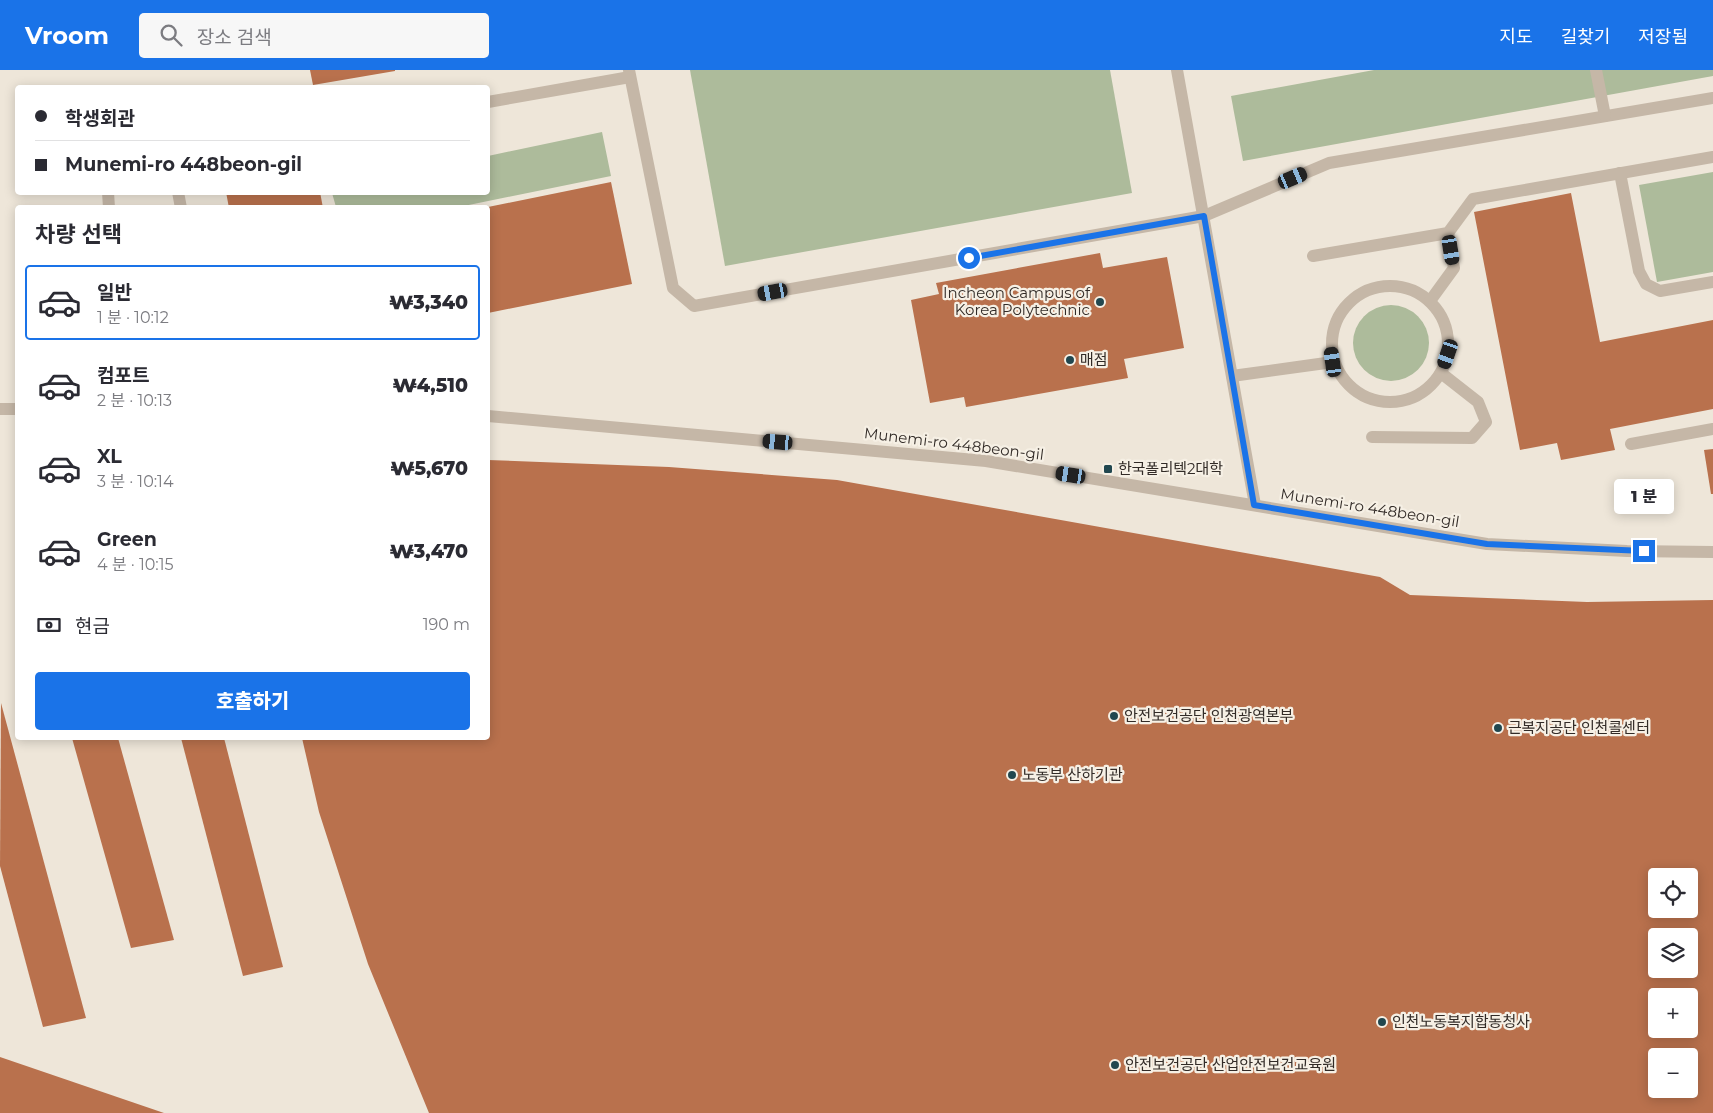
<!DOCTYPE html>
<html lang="ko">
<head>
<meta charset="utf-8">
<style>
  body { margin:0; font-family:Montserrat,"Noto Sans KR",sans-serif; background:#f7f7f7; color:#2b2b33; height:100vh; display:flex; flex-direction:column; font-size:19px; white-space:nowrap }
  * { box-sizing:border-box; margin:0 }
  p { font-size:16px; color:#7c7c81 }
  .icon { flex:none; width:28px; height:28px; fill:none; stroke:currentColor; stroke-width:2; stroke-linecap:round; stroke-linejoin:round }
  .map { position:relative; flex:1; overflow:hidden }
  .sheet { position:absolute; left:15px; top:135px; width:475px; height:535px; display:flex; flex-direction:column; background:#fff; border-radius:5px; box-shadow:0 2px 12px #0003 }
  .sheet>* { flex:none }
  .hud { position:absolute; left:15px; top:15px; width:475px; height:110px; border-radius:5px; box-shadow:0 2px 12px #0003; display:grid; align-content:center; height:110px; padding:0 20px; background:#fff }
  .tools { position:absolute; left:1648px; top:798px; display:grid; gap:10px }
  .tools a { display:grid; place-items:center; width:50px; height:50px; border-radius:5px; background:#fff; box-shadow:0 2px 12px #0003; font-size:25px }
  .end { position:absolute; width:22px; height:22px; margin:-11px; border:6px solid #1a73e8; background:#fff; box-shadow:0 0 0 2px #fff }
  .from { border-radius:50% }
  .bubble { position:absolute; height:35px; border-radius:5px; background:#fff; box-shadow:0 2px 12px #0003; font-size:16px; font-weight:800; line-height:35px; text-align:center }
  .car { position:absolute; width:15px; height:30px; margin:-15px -8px; border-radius:6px; box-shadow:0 0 4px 1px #0007; background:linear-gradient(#222 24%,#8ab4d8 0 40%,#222 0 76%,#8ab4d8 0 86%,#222 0) }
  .hud b { display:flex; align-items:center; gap:18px; height:48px; font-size:19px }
  .hud b+b { border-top:1px solid #e1e1e2 }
  .hud i { width:12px; height:12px; background:#2b2b33 }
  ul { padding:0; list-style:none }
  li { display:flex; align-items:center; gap:15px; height:75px; margin:0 10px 8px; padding:0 10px; border:2px solid transparent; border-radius:5px }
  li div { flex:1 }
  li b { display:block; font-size:19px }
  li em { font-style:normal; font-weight:800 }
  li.selected { border-color:#1a73e8 }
  li>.icon { width:45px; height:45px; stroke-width:1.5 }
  h2 { padding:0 20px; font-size:22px; line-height:60px }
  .pay { display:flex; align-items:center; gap:12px; height:55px; padding:0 20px; font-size:19px }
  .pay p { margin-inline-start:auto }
  .action { display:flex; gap:10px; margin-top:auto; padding:10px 20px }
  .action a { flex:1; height:58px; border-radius:5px; background:#1a73e8; color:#fff; font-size:20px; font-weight:800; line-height:58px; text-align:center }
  header { display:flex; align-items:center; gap:30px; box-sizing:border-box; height:70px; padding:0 25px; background:#1a73e8; color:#fff }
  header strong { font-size:24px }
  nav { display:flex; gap:28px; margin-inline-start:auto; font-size:18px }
  .search { width:350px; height:45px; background:#f7f7f7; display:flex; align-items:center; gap:12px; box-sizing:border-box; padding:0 18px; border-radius:5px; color:#7c7c81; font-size:19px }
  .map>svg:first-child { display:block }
  .green { fill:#adbb9b }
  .building { fill:#b9714d; fill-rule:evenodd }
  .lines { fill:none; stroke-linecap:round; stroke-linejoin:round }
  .minor { stroke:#c5b7a7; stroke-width:12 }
  .route { stroke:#1a73e8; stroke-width:6 }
  .poi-dot { fill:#21474f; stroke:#f6f0e5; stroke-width:2 }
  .labels { text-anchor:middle; stroke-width:4.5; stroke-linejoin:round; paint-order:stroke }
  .poi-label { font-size:15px; fill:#322b27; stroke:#f6f0e5; text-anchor:start }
  .street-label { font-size:15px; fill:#322b27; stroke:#f6f0e5 }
</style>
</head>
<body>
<header>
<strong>Vroom</strong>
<div class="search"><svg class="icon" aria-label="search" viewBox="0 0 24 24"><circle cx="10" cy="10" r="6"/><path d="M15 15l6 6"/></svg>장소 검색</div>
<nav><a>지도</a><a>길찾기</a><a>저장됨</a></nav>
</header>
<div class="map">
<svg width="1713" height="1043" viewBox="0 0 1713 1043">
  <rect width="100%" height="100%" fill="#eee6d9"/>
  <g class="green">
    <path d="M690,0H1110L1132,123L725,196Z"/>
    <path d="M1374,0H1713V6L1243,91L1231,26Z"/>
    <path d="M602,62L611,106L459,137H336L332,123L488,122V86Z"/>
    <path d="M1713,102V202L1657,212L1639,115Z"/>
    <circle cx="1391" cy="273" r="38"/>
  </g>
  <g class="building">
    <path d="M310,0H395V1L313,15Z"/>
    <path d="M611,112L632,214L488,243V137Z"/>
    <path d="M226,122H320L323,138H229Z"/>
    <path d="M1571,123L1600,272L1713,250V339L1610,359L1615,380L1561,390L1557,373L1520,380L1474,142Z"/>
    <path d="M1100,183L1103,198L1167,187L1184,278L1124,289L1128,308L966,337L964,327L930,333L911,230L939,224L936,213Z"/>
    <path d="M1713,379V424H1711L1704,380Z"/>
    <path d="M488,390L669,397L837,410L1380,507L1410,525L1587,532L1713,530V1043H429L368,894L319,742L302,668H488ZM1656,806H1689V839H1656ZM1656,866H1689V899H1656ZM1656,926H1689V959H1656ZM1656,986H1689V1019H1656Z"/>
    <path d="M1,633L86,948L43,957L0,796Z"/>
    <path d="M72,668H118L174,870L131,878Z"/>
    <path d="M181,668H224L283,897L243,906Z"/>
    <path d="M0,987L164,1043H0Z"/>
  </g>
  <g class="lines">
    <g class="minor">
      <path d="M629,0L673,218L694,236L1204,146L1329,93L1713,28"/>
      <path d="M1177,0L1255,435"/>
      <path d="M1596,0L1605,46"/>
      <path d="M488,32L630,7"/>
      <path d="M1620,103L1639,201L1646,214L1660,221L1713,212"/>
      <path d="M108,122L109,138"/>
      <path d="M178,122L181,138"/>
      <path d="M1313,186L1448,163L1473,129L1713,87"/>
      <circle cx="1390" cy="274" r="58"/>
      <path d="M1430,231L1454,198L1448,163"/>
      <path d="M1232,306L1333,292"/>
      <path d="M0,339H18"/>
      <path d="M488,346L986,391L1487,474L1627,481L1713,482"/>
      <path d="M1372,367L1472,368L1486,352L1478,332L1441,303"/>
      <path d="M1631,374L1713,359"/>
    </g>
  </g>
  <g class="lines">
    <path class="route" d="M969,188L1204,146L1254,435L1487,474L1644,481"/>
  </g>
  <g class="poi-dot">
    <circle cx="1100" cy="232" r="5"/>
    <circle cx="1070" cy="290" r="5"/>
    <rect x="1103" y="394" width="10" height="10" rx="2.5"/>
    <circle cx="1114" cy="646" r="5"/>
    <circle cx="1498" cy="658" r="5"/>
    <circle cx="1012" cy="705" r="5"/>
    <circle cx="1382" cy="952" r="5"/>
    <circle cx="1115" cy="995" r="5"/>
  </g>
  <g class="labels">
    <g class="poi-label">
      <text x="1090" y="228" text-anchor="end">Incheon Campus of<tspan x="1090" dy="17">Korea Polytechnic</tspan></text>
      <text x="1080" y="295">매점</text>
      <text x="1118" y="404">한국폴리텍2대학</text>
      <text x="1124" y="651">안전보건공단 인천광역본부</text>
      <text x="1508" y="663">근복지공단 인천콜센터</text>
      <text x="1022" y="710">노동부 산하기관</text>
      <text x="1392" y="957">인천노동복지합동청사</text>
      <text x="1125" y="1000">안전보건공단 산업안전보건교육원</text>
    </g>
    <g class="street-label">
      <text transform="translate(954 374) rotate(7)" y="5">Munemi-ro 448beon-gil</text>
      <text transform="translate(1370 438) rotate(9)" y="5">Munemi-ro 448beon-gil</text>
    </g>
  </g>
</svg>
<div class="tools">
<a><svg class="icon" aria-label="locate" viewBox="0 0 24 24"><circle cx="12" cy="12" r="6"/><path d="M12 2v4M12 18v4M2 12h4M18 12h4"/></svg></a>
<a><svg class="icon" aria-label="layers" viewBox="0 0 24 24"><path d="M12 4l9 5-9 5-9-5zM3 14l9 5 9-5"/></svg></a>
<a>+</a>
<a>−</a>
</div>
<i class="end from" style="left:969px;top:188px"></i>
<i class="end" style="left:1644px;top:481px"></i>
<div class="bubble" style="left:1614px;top:409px;width:60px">1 분</div>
<i class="car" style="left:1293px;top:108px;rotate:67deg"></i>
<i class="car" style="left:1451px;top:180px;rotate:171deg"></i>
<i class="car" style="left:773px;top:222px;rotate:260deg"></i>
<i class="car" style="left:1448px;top:284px;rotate:199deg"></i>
<i class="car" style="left:1333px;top:292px;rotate:352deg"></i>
<i class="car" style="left:778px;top:372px;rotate:275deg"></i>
<i class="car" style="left:1071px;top:405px;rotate:279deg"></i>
<div class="hud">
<b><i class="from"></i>학생회관</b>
<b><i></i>Munemi-ro 448beon-gil</b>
</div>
<section class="sheet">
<h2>차량 선택</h2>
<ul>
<li class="selected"><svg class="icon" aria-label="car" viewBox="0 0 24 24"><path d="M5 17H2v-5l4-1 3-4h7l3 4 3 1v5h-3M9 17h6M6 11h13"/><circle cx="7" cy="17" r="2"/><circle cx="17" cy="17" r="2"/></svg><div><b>일반</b><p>1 분 · 10:12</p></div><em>₩3,340</em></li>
<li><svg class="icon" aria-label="car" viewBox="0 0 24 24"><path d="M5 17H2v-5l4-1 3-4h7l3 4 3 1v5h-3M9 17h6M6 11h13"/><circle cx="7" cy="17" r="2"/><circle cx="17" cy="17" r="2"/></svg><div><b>컴포트</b><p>2 분 · 10:13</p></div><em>₩4,510</em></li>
<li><svg class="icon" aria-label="car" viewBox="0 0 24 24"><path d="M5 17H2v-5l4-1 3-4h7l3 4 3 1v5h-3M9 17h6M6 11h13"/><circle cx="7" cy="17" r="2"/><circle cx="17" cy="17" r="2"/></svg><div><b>XL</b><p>3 분 · 10:14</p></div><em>₩5,670</em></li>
<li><svg class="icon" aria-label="car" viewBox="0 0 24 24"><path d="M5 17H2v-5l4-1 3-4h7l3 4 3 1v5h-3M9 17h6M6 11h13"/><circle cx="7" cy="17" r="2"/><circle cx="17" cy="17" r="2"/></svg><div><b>Green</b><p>4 분 · 10:15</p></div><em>₩3,470</em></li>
</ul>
<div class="pay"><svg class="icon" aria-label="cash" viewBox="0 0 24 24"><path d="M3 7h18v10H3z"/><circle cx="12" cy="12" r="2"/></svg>현금<p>190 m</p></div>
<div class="action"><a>호출하기</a></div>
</section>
</div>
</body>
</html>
